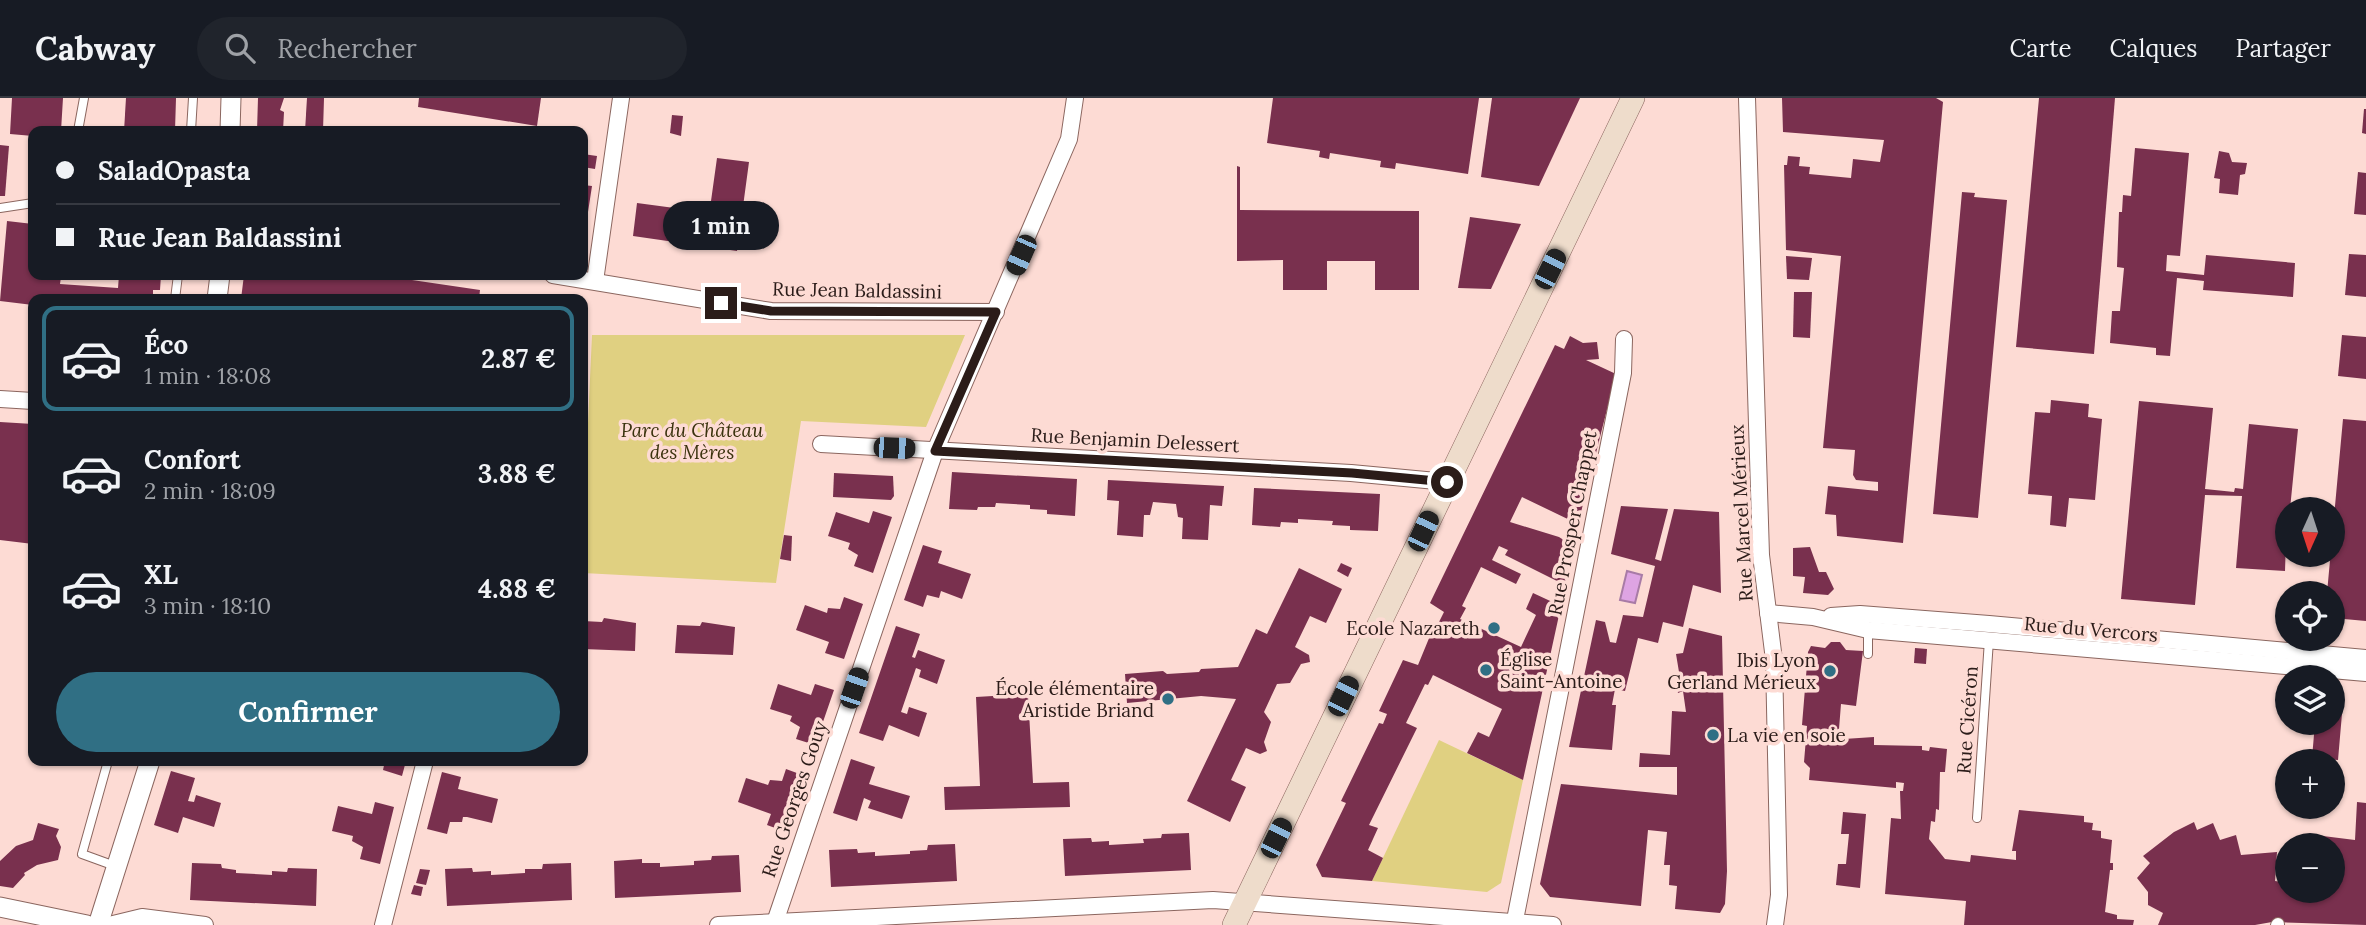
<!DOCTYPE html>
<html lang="fr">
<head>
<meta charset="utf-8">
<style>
  body { margin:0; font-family:Lora,serif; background:#20242c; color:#f1f3f6; height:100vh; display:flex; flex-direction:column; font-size:26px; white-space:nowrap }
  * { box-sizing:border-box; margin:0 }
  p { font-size:23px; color:#9ea1a6 }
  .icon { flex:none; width:38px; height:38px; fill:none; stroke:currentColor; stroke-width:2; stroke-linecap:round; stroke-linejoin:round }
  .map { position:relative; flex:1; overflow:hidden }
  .details { position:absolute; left:28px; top:196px; width:560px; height:472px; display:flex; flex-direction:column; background:#171b24; border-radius:14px; box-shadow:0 2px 5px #0004 }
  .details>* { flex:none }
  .banner { position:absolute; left:28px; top:28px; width:560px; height:154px; border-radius:14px; box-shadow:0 2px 5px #0004; display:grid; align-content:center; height:154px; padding:0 28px; background:#171b24 }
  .needle { width:46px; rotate:183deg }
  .buttons { position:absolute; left:2275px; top:399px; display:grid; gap:14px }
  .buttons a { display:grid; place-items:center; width:70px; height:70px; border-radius:50%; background:#171b24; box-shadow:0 2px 5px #0004; font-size:35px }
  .end { position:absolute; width:32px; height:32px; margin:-16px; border:9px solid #2b1c19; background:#fff; box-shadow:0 0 0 4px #fff }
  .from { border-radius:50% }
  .bubble { position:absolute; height:49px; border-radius:24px; background:#171b24; box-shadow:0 2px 5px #0004; font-size:23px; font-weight:800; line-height:49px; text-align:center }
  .car { position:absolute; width:21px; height:42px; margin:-21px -10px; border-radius:9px; box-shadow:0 0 5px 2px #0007; background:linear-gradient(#222 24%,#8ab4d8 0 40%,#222 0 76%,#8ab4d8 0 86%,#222 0) }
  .banner b { display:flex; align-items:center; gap:24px; height:66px; font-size:26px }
  .banner b+b { border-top:2px solid #363941 }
  .banner i { width:18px; height:18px; background:#f1f3f6 }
  ul { padding:12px 0 0; list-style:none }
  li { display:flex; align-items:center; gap:21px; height:105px; margin:0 14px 10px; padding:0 14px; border:4px solid transparent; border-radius:14px }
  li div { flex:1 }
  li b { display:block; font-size:26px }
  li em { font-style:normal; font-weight:800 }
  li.on { border-color:#306f84 }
  li>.icon { width:63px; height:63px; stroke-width:1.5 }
  .action { display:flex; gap:14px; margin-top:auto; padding:14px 28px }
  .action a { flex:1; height:80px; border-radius:42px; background:#306f84; color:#fff; font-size:28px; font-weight:800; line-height:80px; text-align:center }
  header { display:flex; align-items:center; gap:42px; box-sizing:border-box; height:98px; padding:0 35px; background:#171b24; border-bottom:2px solid #363941 }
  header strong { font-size:33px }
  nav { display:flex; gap:38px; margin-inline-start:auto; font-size:24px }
  .search { width:490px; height:63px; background:#20242c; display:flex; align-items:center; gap:18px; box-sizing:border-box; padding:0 24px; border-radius:38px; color:#9ea1a6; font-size:26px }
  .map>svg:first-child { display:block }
  .green { fill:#e0d081 }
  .water { fill:#dea4e3; stroke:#a87ba6; stroke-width:2 }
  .building { fill:#79304e }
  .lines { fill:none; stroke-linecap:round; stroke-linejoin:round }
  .service-casing { stroke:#8b665f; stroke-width:10 }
  .pedestrian-casing { stroke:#8b665f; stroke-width:14 }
  .minor-casing { stroke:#8b665f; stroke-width:18 }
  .tertiary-casing { stroke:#8b665f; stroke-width:21 }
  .secondary-casing { stroke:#8b665f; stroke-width:24 }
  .service { stroke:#fff; stroke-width:8 }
  .pedestrian { stroke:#fff; stroke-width:12 }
  .minor { stroke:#fff; stroke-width:16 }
  .tertiary { stroke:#fff; stroke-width:19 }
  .secondary { stroke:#eedccb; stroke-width:23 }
  .route { stroke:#2b1c19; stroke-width:9 }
  .poi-dot { fill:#306f84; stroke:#fddbd4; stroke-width:2.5 }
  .labels { text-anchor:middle; stroke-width:7; stroke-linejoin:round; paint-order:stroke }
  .street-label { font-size:19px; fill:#2b1c19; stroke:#fddbd4 }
  .park-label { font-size:19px; font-style:italic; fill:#3a320d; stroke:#fddbd4 }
  .poi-label { font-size:19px; fill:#2b1c19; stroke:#fddbd4; text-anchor:end }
</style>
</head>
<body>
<header>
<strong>Cabway</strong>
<div class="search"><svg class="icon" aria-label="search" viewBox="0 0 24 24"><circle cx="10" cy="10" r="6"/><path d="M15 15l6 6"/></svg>Rechercher</div>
<nav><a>Carte</a><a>Calques</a><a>Partager</a></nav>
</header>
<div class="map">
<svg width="2366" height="827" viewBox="0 0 2366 827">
  <rect width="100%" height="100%" fill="#fddbd4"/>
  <g class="green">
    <path d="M592,237H965L926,329L801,323L776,485L583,475V369H586Z"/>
    <path d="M1439,642L1523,682L1501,785L1487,794L1372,783Z"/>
  </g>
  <path class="water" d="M1627,473L1642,477L1635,505L1620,502Z"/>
  <g class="building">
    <path d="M12,0H63L61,33H33V38L10,36Z"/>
    <path d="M126,0H176L175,33H124Z"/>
    <path d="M258,0H284L280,12L284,14L283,33H257Z"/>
    <path d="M307,0H324L323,33H305Z"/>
    <path d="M419,0H541L537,28L418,9Z"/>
    <path d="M1273,0H1479L1468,76L1396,65L1395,71L1380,69L1381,63L1330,55L1329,61L1319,59L1320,53L1267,45Z"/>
    <path d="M1492,0H1580L1539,88L1481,79Z"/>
    <path d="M1782,0H1936L1943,4L1903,445L1837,438L1836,417L1825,416L1828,388L1878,393V384L1856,382L1853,377L1855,352L1823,350L1841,158L1786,152L1784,67H1787L1788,58L1800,59L1799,68L1810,69L1809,76L1851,80L1853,61L1880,64L1884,42L1783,34Z"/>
    <path d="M2039,0H2115L2094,256L2016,249Z"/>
    <path d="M2364,11H2366V36L2362,35Z"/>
    <path d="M672,17L683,18L681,38L670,35Z"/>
    <path d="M0,47L9,48L5,98H0Z"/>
    <path d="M2135,50L2189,55L2180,158L2167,157L2166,173L2204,177L2206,157L2295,165L2293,199L2203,192L2204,183L2177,180L2170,258L2156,257V250L2110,245L2112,213H2120L2124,170L2117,169L2119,114H2122L2123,97L2131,98Z"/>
    <path d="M2219,53L2229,55L2232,64L2247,65L2245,76L2240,77L2238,97L2219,95L2220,81L2214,80Z"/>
    <path d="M583,56L597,58L595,71L583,69Z"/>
    <path d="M717,60L749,64L737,153L633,138L637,105L697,113L711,103Z"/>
    <path d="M1237,68L1240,69V112L1419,113V192H1375V163H1327V192H1283V162L1237,163Z"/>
    <path d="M2358,74L2366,75V117L2354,116Z"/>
    <path d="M583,87L592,88L584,140H583Z"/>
    <path d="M1962,94L1975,95L1974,99L2007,102L1978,420L1933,416Z"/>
    <path d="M1470,119L1521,126L1491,191L1458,190Z"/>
    <path d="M7,123L33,126V177L61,179L60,186L118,190L119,177H161L160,192H153V201H33V207L0,203Z"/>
    <path d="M2349,156L2366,157V199L2345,197Z"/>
    <path d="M1786,158L1812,160L1809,182L1787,181Z"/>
    <path d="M244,177H378L480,192L479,201H241Z"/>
    <path d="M1794,194H1812L1810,240L1793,239Z"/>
    <path d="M2342,237L2366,239V281L2338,278Z"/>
    <path d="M1570,238L1583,245L1597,244L1599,261L1586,262L1616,276L1578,426L1522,399L1510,424L1559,439L1573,448L1565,487L1505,457L1508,452L1499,448L1492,462L1521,476L1516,486L1481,469L1462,508L1466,510L1460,521L1521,549L1536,517L1526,511L1533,495L1561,508L1523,682L1467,655L1478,634L1489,639L1502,611L1433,577L1428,587L1425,586L1406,625L1417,630L1369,727L1378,730L1368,752L1383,760L1372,783L1322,779L1316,767L1346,705L1341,703L1379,625L1383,626L1387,616L1379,613L1403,562L1418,567L1432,533L1434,534L1444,514L1430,505L1555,247L1564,251Z"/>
    <path d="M2051,302L2089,306L2088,319L2102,321L2095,402L2069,400L2066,429L2050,427L2052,398L2028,396L2035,314L2050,315Z"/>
    <path d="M2139,303L2213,310L2205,391L2234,394L2235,390L2243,391L2249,326L2298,331L2290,411H2287L2285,473L2236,470L2242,398L2205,397L2195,507L2121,501Z"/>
    <path d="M2343,321L2366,323V523L2333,520V495H2327Z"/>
    <path d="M0,324L33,326V446L0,442Z"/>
    <path d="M952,374L1077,381L1075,418L1047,416V412L1030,411V407L996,405L995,409H978L977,412L949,411Z"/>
    <path d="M834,375L893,378L894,398L891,402L833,399Z"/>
    <path d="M1108,382L1224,388L1222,408L1210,407L1208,442L1182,441L1183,420L1178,419L1176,406L1153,404L1150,417H1144L1143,439L1117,437L1119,403L1107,402Z"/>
    <path d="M1254,390L1380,396L1378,433L1350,432V428L1332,427L1333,423L1298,421V425L1281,424L1280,429L1252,427Z"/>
    <path d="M1621,408L1668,411L1655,461L1661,463L1674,411L1719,414L1721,495L1693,487L1683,529L1663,524L1658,545L1638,540L1625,593L1615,591L1612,607H1616L1612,652L1569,649L1596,522L1605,524L1610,544L1616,545L1623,517L1643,519L1655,468L1611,456Z"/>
    <path d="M873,413L892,419L873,475L854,468L858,457L848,451L850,445L828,438L836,414L869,425Z"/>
    <path d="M784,437L792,438L791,463L780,461Z"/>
    <path d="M923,447L942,453L938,465L971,476L962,501L941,493L939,500L927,497L923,509L904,502Z"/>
    <path d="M1810,449L1819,474H1826L1834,491L1828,497L1803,495L1805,479L1793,478V450Z"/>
    <path d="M1341,465L1352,470L1348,479L1337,473Z"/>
    <path d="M1299,470L1342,491L1326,525L1310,518L1295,549L1309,557L1310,564L1301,566L1290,585L1277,586L1264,614L1271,624L1264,644L1267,653L1260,656L1246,650L1231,682L1246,689L1230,724L1187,703L1236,601L1201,598L1127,605L1125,576L1163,573L1167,576L1199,574L1201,571L1238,569L1256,531L1267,536Z"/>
    <path d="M844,499L863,506L844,561L825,555L829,544L796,532L805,507L827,515L828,510L840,511Z"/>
    <path d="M604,520L636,525L635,553L583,551V523L602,524Z"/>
    <path d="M702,524L735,529L733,557L675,555L677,527L700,528Z"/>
    <path d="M896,528L920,536L912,559L915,560L918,552L945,562L937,586L919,579L921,572L916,570L901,614L907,616L909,609L927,615L919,639L889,627L883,643L859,635Z"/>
    <path d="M1689,530L1722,538L1727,773L1725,806L1720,815L1675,811L1677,788L1669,787L1670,767H1664L1667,734L1648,732L1641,808L1550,799L1540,786L1561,686L1677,697V669H1639L1640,655L1670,657L1672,613L1686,614L1683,593L1678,595L1673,574H1679L1676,556L1683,555Z"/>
    <path d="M1831,544H1840L1846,552L1863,553L1856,608L1841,606L1839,631L1844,632V641L1874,639V647L1922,648V652L1929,653L1930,649L1947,651L1945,674H1940L1939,712L1936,711L1935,724L1931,723L1929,741L1945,761L1970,764L1971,757L2016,762V753H2012L2019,712L2084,718V724L2093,725L2092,732L2101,733V740L2112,742L2110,765H2113V772H2110L2105,814L2117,817V821L2134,822L2133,827H1964L1966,803L1885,796L1891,720L1901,721L1900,693H1903L1904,685L1896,684V690L1809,682L1810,670L1804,664L1807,628L1802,627L1808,554L1811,548L1825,550Z"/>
    <path d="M1915,550L1927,551L1926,566L1914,565Z"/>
    <path d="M778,586L811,597L815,586L834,592L815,647L796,641L800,629L790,623L792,618L770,611Z"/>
    <path d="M1028,596L1033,685L1069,684L1070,709L945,712L944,689L980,688L976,599Z"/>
    <path d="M2333,603L2343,604L2338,662L2312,660L2315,625H2333Z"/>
    <path d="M851,661L875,669L869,686L910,698L902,721L868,710L871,703L864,700L857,723L833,715Z"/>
    <path d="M385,663H406L402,678L383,672Z"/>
    <path d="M786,671L805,678L786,734L767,727L771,716L738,704L746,680L768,687L770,682L782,683Z"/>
    <path d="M171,673L195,680L188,703L194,704L196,697L221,705L214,729L183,719L178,735L154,727Z"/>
    <path d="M442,674L461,679L458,691L498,701L492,725L467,719H463L462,724H450L447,736L427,731Z"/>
    <path d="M375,704L394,709L380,766L360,761L363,749L352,743L353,738L332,733L338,708L372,716Z"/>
    <path d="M2357,704L2366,705V827L2272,824L2255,827H2158L2163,815L2148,807V794L2137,780L2150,765L2143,758L2174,734L2194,724L2197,732L2213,725L2220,742L2236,737L2241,757L2277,754L2275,783L2287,785V793H2333V747H2306L2307,736L2355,742Z"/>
    <path d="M1843,714L1866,716L1860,790L1836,787L1838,766H1846L1849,736H1841Z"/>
    <path d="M38,725L59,731L56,738L61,749L58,762L37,767L24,775L25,777L13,790L0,788V763L16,748L33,742Z"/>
    <path d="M1189,735L1191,772L1065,778L1063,741L1091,740L1092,744L1109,743V747L1144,745L1143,741L1161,740L1162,736Z"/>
    <path d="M955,746L957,783L831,789L829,752L857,751L858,755L875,754V758L910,756V753L927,752L928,747Z"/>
    <path d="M739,757L741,794L615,800L614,763L642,761V765H660V769L694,767V763L711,762L712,758Z"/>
    <path d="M192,765L221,766L222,770L236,772V775L272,777V773L287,774L288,770L317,771L316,808L190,802Z"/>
    <path d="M571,765L572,802L447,808L445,771L472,770L473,774L491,773V777L525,775V771H542L543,766Z"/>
    <path d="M420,771L430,772L426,787L416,785Z"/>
    <path d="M414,787L423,789L421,798L411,796Z"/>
  </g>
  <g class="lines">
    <defs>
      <g id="service">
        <path d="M78,33L84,0"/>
        <path d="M191,33L193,0"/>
        <path d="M0,110L33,105"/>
        <path d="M175,201L178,177"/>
        <path d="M1868,556V532"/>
        <path d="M108,663L82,756L115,768"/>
        <path d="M1977,720L1989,542"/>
      </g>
      <path id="pedestrian" d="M2277,827L2278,826"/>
      <g id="minor">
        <path d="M1747,0L1761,457L1774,562L1779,797L1775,827"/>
        <path d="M553,177L771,213L996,214"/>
        <path d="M595,183L621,0"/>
        <path d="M0,301L33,303"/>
        <path d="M821,346L1351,375L1447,384"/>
        <path d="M1768,515L1813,519L1868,532L2366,575"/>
        <path d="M1831,518L1860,516L1989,526L2366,560"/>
        <path d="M109,827L142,819L205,827"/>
        <path d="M383,827L425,663"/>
        <path d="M718,827L1213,802L1553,827"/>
        <path d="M774,827L935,353L1069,41L1075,0"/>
        <path d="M1514,827L1623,275L1624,241"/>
      </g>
      <g id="tertiary">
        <path d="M230,33L231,0"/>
        <path d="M217,201L220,177"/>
        <path d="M0,809L87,827"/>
        <path d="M98,827L150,663"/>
      </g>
      <path id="secondary" d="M1234,827L1633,0"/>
    </defs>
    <use href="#service" class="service-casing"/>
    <use href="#pedestrian" class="pedestrian-casing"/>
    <use href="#minor" class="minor-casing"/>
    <use href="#tertiary" class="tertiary-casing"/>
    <use href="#secondary" class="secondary-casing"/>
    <use href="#service" class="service"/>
    <use href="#pedestrian" class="pedestrian"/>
    <use href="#minor" class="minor"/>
    <use href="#tertiary" class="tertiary"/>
    <use href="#secondary" class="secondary"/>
  </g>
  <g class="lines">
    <path class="route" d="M721,205L771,213L996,214L935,353L1352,375L1447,384"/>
  </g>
  <g class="poi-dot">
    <circle cx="1494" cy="530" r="7"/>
    <circle cx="1486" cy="572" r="7"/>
    <circle cx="1830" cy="573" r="7"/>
    <circle cx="1168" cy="601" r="7"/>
    <circle cx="1713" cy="637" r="7"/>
  </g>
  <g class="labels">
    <g class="street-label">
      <text transform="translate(857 192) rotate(1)" y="7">Rue Jean Baldassini</text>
      <text transform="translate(1135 342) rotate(3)" y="7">Rue Benjamin Delessert</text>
      <text transform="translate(1741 415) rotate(-93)" y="7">Rue Marcel Mérieux</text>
      <text transform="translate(1572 425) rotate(-79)" y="7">Rue Prosper Chappet</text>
      <text transform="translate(2091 531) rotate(5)" y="7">Rue du Vercors</text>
      <text transform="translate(1967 622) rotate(-86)" y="7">Rue Cicéron</text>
      <text transform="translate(794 701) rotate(-71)" y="7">Rue Georges Gouy</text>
    </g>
    <g class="park-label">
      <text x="692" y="339">Parc du Château<tspan x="692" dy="22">des Mères</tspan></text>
    </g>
    <g class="poi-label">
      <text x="1480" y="537">Ecole Nazareth</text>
      <text x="1500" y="568" text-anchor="start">Église<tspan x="1500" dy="22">Saint-Antoine</tspan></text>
      <text x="1816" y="569">Ibis Lyon<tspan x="1816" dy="22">Gerland Mérieux</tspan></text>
      <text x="1154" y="597">École élémentaire<tspan x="1154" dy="22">Aristide Briand</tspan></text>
      <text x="1727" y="644" text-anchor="start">La vie en soie</text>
    </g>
  </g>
</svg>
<div class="buttons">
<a><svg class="needle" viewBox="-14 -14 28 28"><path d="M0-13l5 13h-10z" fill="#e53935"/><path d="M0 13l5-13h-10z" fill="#9ea1a6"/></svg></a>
<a><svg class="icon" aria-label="locate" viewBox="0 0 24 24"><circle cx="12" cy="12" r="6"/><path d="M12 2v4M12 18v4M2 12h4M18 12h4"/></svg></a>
<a><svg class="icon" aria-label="layers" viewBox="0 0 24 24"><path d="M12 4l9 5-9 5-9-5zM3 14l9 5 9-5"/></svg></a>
<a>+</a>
<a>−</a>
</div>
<i class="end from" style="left:1447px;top:384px"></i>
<i class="end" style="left:721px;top:205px"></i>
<div class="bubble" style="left:663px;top:103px;width:116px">1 min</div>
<i class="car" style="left:1021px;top:157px;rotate:204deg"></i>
<i class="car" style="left:1550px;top:171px;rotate:26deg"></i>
<i class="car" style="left:894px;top:350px;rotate:92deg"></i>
<i class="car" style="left:1423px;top:433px;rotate:25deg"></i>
<i class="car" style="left:854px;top:590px;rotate:19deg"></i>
<i class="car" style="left:1343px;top:598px;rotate:26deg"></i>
<i class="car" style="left:1276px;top:740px;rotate:26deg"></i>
<div class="banner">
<b><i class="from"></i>SaladOpasta</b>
<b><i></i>Rue Jean Baldassini</b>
</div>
<section class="details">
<ul>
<li class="on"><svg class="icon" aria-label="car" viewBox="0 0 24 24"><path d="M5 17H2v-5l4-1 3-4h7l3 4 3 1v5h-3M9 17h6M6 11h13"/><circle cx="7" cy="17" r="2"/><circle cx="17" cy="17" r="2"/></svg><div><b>Éco</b><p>1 min · 18:08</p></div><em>2.87 €</em></li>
<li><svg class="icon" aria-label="car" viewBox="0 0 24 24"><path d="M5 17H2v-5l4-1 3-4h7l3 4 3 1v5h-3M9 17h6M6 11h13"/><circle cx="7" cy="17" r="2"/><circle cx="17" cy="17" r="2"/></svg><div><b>Confort</b><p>2 min · 18:09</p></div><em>3.88 €</em></li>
<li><svg class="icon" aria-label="car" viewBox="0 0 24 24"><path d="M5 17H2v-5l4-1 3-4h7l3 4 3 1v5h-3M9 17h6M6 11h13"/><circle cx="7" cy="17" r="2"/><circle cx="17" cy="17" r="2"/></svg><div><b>XL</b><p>3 min · 18:10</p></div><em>4.88 €</em></li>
</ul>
<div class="action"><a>Confirmer</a></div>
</section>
</div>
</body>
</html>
